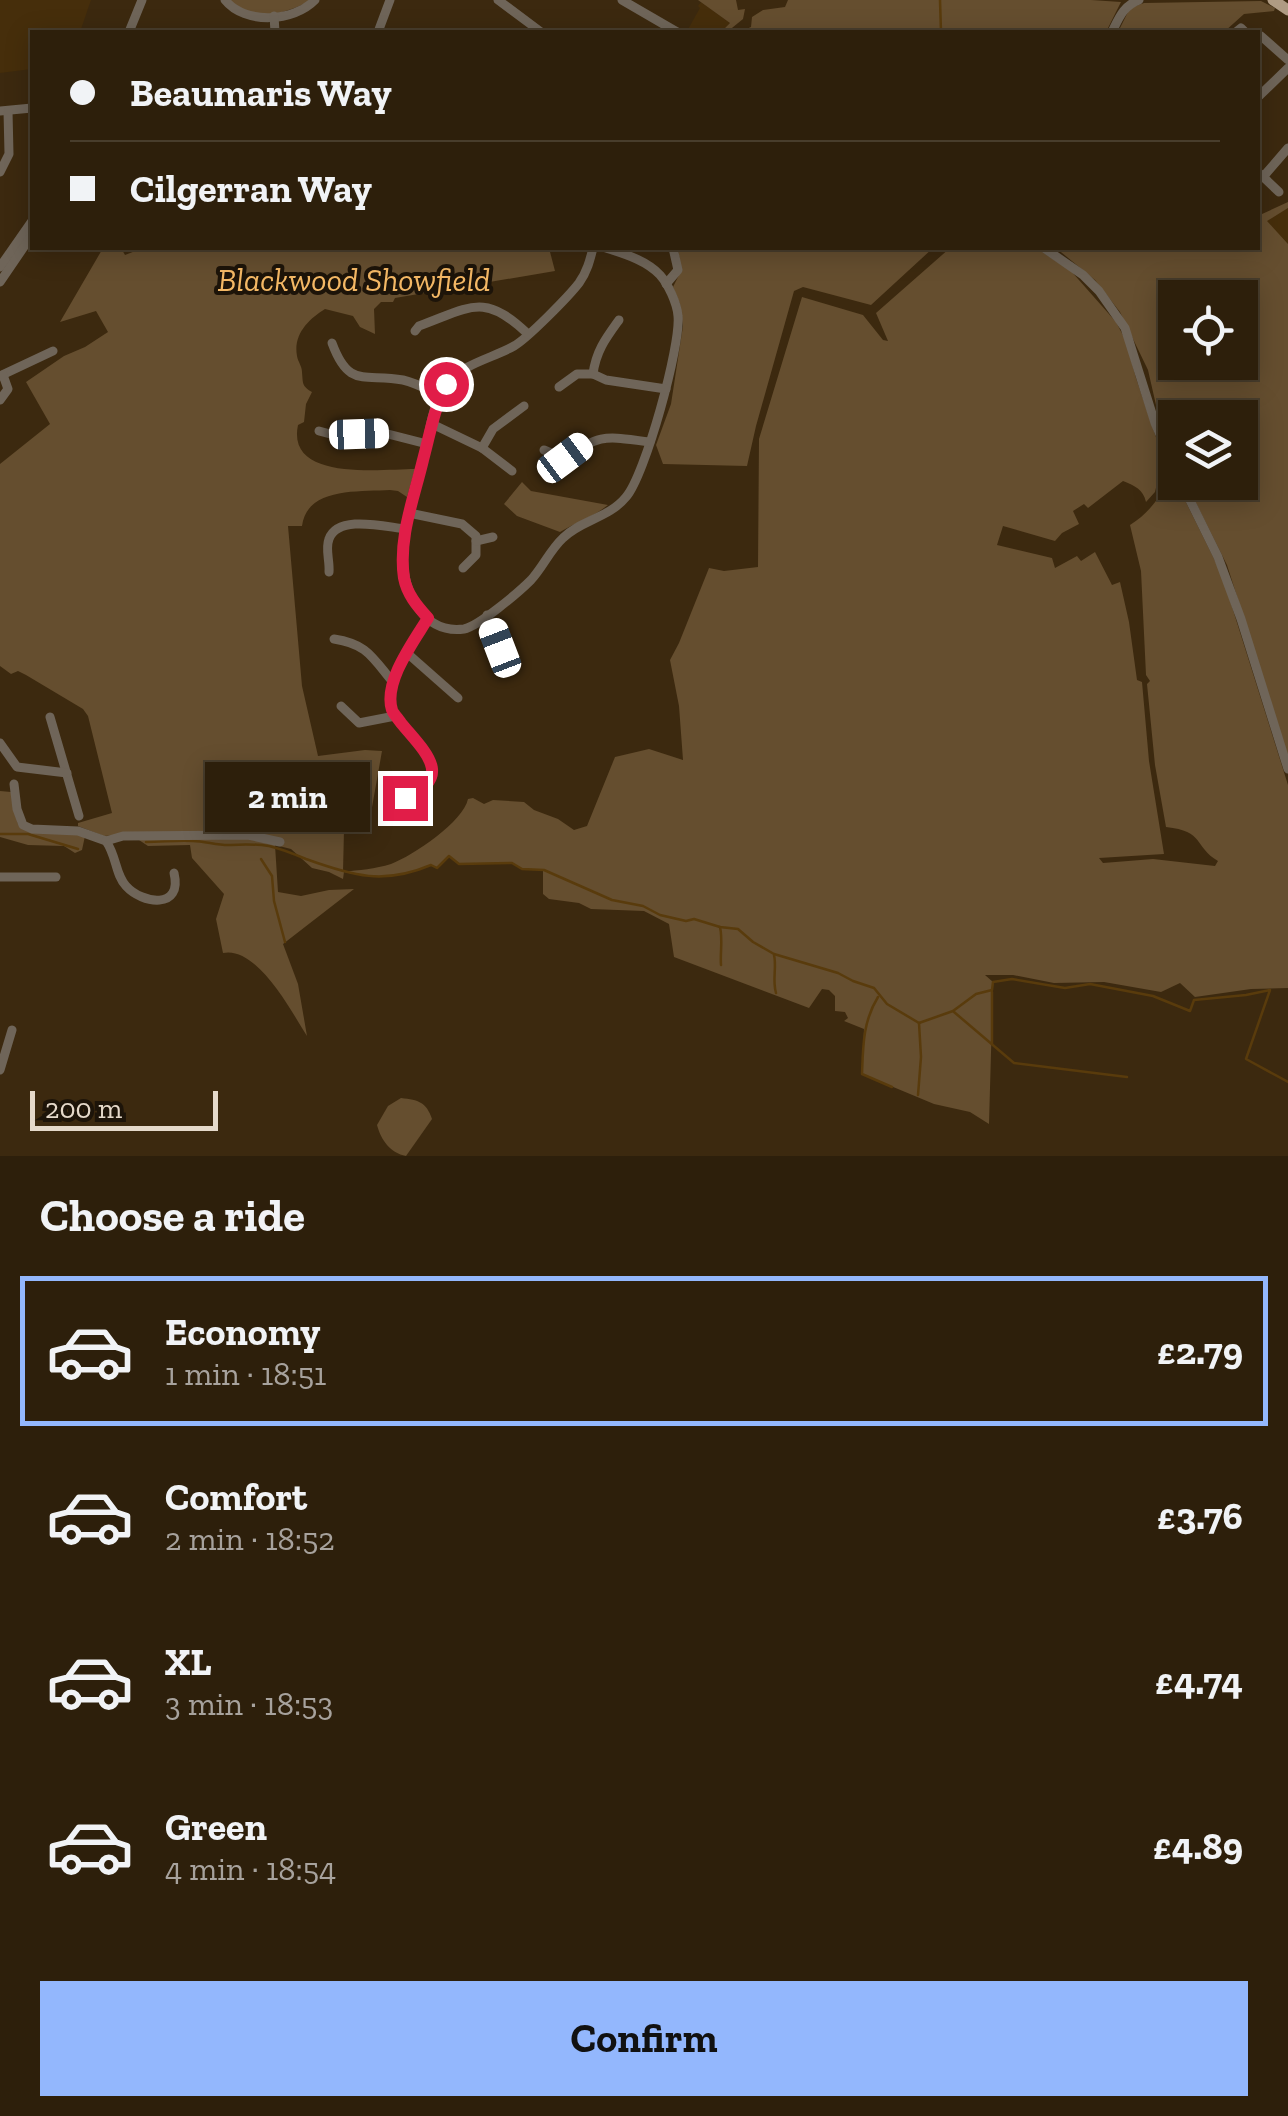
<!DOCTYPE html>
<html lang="en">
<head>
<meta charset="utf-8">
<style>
  body { margin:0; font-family:"Zilla Slab",serif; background:#352714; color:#f1f3f6; height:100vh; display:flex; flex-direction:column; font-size:38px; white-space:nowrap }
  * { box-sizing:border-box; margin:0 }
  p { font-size:32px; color:#a7a29d }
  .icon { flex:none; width:55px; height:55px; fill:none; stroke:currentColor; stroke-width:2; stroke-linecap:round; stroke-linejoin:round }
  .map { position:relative; height:1156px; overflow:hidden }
  .side { display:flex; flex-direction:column; background:#2d1f0b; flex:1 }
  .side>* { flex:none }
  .guide { position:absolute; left:30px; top:30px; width:1230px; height:220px; border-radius:0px; box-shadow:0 5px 25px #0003,0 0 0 2px #483d2c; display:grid; align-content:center; height:220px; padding:0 40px; background:#2d1f0b }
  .buttons { position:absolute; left:1158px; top:280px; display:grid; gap:20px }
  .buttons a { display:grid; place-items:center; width:100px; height:100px; border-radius:0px; background:#2d1f0b; box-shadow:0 5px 25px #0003,0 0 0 2px #483d2c; font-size:50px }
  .scale { position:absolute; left:30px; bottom:25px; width:188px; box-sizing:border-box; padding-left:10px; border:5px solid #e5d9ca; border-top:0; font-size:28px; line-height:35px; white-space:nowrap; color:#e5d9ca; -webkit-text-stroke:8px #1d1409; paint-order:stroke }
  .end { position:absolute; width:45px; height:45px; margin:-22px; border:12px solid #e11d48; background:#fff; box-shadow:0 0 0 5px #fff }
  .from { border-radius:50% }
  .bubble { position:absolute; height:70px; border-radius:0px; background:#2d1f0b; box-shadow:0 5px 25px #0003,0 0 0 2px #483d2c; font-size:32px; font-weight:800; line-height:70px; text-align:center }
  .car { position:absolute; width:30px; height:60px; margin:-30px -15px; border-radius:12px; box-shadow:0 0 8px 2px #0007; background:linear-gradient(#fff 24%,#345 0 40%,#fff 0 76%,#345 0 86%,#fff 0) }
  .guide b { display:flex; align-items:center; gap:35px; height:95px; font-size:38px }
  .guide b+b { border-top:2px solid #483d2c }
  .guide i { width:25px; height:25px; background:#f1f3f6 }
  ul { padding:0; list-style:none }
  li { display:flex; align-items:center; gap:30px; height:150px; margin:0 20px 15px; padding:0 20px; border:5px solid transparent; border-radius:0px }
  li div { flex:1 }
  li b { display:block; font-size:38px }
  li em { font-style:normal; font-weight:800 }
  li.on { border-color:#93b7fd }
  li>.icon { width:90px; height:90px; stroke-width:1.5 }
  h2 { padding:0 40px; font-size:45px; line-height:120px }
  .action { display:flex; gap:20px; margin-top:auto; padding:20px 40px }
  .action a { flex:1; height:115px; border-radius:0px; background:#93b7fd; color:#111; font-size:40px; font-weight:800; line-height:115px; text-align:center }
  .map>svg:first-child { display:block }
  .built { fill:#462e0b }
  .green { fill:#654e2f; fill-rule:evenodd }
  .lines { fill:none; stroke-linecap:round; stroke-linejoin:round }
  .stream { stroke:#593b0c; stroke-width:2.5 }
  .minor { stroke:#6f6559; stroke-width:9 }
  .major { stroke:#af9b83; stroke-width:11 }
  .route { stroke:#e11d48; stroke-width:12 }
  .labels { text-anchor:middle; stroke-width:8; stroke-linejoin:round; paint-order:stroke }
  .park-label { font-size:32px; font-style:italic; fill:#f4b865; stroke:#1d1409 }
</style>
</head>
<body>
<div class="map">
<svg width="1288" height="1156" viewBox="0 0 1288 1156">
  <rect width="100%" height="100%" fill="#3c290f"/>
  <g class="built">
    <path d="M0,0H91L80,32H32V69L0,73Z"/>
    <path d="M701,2L730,23L721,32L687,31L700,8L698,6Z"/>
    <path d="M1288,208V244L1266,221Z"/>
  </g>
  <g class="green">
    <path d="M228,0H312C295,9 269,19 249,13C242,11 234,5 228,0Z"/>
    <path d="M698,0H736L738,10L745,9L743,19L727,32H721L730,23Z"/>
    <path d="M788,0H1091L1121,2L1106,32H740L751,27L752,17L763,10L785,7Z"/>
    <path d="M1261,1L1275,8L1274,11L1244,14L1224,32H1118L1130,8L1144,3Z"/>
    <path d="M1288,202V208L1267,221L1288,244V756L1227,565L1186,483L1240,482V418H1175V460L1156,405L1148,370L1120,312L1095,280L1056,248H1258V210L1262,214ZM1175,298H1240V362H1175Z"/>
    <path d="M103,248H121L125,255L143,248H549L555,271L395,298L393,302H381L374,309L375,334L360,327L353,316L325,309C309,319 293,334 297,356C298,362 302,366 302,372C303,384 302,386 312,392L306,404L304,422L298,425C286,482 382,469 415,469L407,497L398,491L390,490C358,492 307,487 302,526H288L302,686L318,756L365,750L382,751L368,830H344L343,872C359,870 375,869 391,864C414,855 463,822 468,799L473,798L484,804L493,800L524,802L534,810L558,819L574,830L587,826L615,757L649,749L683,760L679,706L670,660L679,643L709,568L724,571L758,567L759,439L802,297L863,315L883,340L888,341L876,313L950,248H1036L1071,271L1116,322L1126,341L1136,378L1163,458L1155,492L1146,502C1143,489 1135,486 1123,481L1088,508L1084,504L1073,511L1079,524L1062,533L1055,541L1003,526L997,545L1052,558L1055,568L1077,556L1081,561L1095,552L1112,585L1120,582L1129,622L1137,680L1142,682L1149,761L1164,854L1099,858L1103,863L1153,859L1215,866L1218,861C1194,847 1205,831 1166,827L1155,765L1147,684L1150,681L1146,675L1141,571L1130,525C1151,512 1161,495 1172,474L1222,575L1288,785V988L1251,989L1195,997L1180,983L1161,992L1104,982L1054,983L1013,975H985L993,982L989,1124L970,1112L934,1104L862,1074L864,1029L844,1021L848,1018L845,1012L835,1011V996L829,990L822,989L809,1008L674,957L669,924L644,911L591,909L579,903L549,899L543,894V870L522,869L512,863L459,864L449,856L437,868L431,865C403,877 373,879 344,872L343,879L329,872L312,868L291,849L275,845L278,892L301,896L329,890L354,889L283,944L298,984L307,1036C291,1011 257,946 223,953L216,919L224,894L192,858L190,845L148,846L130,834L104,836L78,826V823L112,813L88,716L83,709L26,675L18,671L11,674L0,666V464L50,424L26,382L64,356L85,347L108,332L96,311L60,322Z"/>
    <path d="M678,248H933L871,305L803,287L794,291L756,426L747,466L663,464L656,445L671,404L683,326L680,304L673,287L681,271Z"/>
    <path d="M522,482L531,491L608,505C593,517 577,522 560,532L517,516L504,504Z"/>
    <path d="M0,791L11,792L18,824L85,836L82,850L75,853L64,846L28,845L0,837Z"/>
    <path d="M401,1098C419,1100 426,1102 432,1119L406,1156C390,1153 381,1140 377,1125L388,1106Z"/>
  </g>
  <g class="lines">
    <g class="stream">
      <path d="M940,0L941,32"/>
      <path d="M1237,363V362"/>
      <path d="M0,834H28L78,849"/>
      <path d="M146,842C162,842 177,840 193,841C205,841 219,846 231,845C245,844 255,844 269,846C282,849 294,854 306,859C353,876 384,885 431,865L437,868L449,856L459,864L512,863L522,869L544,870L612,900L643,906L660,915L686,921L694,919L720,927L738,929L753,942L774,954L838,973L853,981L874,988L887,1004L919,1023L953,1011L976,994L992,990L993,982L1012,979L1065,988L1090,984L1153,996L1190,1011L1194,1000L1246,995L1270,990L1246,1059L1288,1082"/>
      <path d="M261,859L272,876L274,901L285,942"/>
      <path d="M720,927C723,940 720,952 721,965"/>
      <path d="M774,955C777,968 772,979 776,993"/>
      <path d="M878,997C863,1021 863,1046 862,1074L892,1087"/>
      <path d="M954,1012L1014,1063L1127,1077"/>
      <path d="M992,1044V992"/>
      <path d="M918,1095L921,1057L919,1023"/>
    </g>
    <g class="minor">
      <path d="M225,0C245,25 294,22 315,0"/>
      <path d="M498,0L541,32"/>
      <path d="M622,0L677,32"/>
      <path d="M274,16L275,32"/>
      <path d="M129,32L142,0"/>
      <path d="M378,32L390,0"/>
      <path d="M1112,32C1119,18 1123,6 1139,0"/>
      <path d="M1236,32L1241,28L1245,32"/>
      <path d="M1261,36L1288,60"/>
      <path d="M1258,97L1288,68"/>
      <path d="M0,111L32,108"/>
      <path d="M0,172L9,154L8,111"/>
      <path d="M1258,172L1279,192"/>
      <path d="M1263,177L1288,148"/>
      <path d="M593,248C590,260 587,272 579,283C569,296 528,338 514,346C493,358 464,363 448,383C431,403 429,437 423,461C415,491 405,520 403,550C401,586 420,635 464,629C479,626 519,592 531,580C543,567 550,550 563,538C581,520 609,518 626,497C645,476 681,345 678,316C677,303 668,284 660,275C646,260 624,254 606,248"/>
      <path d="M1044,248L1083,275L1099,291L1125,328L1155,423L1175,469"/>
      <path d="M0,267L32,221"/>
      <path d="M0,282L32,235"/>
      <path d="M666,284L678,270L673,248"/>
      <path d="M415,331L419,326C471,307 484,292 528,334"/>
      <path d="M332,343C349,389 364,373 403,380C416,383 429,390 440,395"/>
      <path d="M593,374C596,351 606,338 619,320"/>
      <path d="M0,376L53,351"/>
      <path d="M559,387L577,374H593L606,380L666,389"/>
      <path d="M0,400L8,389L3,375"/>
      <path d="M432,424L482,448L512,471"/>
      <path d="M319,431L334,435L384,433L427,444"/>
      <path d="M482,448L493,429L524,406"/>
      <path d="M544,450L565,459C600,432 608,437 650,442"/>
      <path d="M1181,482L1218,557L1241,619L1288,769"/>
      <path d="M409,513L462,524L476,536V555L463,568"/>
      <path d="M476,541L493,537"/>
      <path d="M329,572C330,561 325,549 329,539C338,514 385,527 406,529"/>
      <path d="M487,615L500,648"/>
      <path d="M334,639C367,644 372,657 392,681"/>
      <path d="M407,653L458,698"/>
      <path d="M341,706L359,723L395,716"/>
      <path d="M50,717L79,816"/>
      <path d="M0,743L17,767L67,773"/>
      <path d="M14,784L17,809L23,825L32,829L78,831L106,841L123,836L248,835L280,842"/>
      <path d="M388,804C444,785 444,773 407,730C402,725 395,717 392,711C382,683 414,642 428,618"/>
      <path d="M106,841C117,857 115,874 126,886C142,904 183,910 174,873"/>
      <path d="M0,877H56"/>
      <path d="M0,1070L12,1030"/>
    </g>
    <path class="major" d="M1273,0L1288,10"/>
  </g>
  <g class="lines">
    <path class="route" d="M405,798C455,777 425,752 401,723C400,721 392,712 392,710C383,682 414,641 428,618C417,606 407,594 404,578C398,538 414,498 423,460C430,434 434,409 446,384"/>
  </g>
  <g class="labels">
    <g class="park-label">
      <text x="354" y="291">Blackwood Showfield</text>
    </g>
  </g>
</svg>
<div class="buttons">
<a><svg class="icon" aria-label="locate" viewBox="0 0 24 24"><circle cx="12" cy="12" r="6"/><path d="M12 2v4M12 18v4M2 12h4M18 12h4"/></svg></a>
<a><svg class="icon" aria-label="layers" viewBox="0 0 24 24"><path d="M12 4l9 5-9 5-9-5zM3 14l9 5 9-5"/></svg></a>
</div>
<div class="scale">200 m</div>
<i class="end from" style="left:446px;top:384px"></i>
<i class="end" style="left:405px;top:798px"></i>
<div class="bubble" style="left:205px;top:762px;width:165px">2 min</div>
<i class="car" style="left:359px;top:434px;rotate:88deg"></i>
<i class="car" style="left:565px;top:458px;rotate:53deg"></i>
<i class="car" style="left:500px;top:648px;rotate:339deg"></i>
<div class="guide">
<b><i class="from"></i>Beaumaris Way</b>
<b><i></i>Cilgerran Way</b>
</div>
</div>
<section class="side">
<h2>Choose a ride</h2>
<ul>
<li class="on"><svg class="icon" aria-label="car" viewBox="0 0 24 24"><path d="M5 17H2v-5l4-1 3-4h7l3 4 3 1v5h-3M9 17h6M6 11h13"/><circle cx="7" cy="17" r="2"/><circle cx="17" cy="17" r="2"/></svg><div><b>Economy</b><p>1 min · 18:51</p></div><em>£2.79</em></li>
<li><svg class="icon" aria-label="car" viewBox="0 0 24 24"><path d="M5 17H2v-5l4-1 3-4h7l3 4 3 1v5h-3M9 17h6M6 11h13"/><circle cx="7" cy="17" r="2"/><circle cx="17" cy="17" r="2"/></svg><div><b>Comfort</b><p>2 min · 18:52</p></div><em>£3.76</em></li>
<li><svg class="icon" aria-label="car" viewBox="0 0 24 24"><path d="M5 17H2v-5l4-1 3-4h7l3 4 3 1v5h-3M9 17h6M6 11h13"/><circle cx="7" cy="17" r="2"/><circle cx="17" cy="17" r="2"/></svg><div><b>XL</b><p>3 min · 18:53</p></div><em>£4.74</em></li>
<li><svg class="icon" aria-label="car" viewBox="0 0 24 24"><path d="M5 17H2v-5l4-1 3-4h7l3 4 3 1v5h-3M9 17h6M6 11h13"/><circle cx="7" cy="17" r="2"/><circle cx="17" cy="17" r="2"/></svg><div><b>Green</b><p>4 min · 18:54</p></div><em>£4.89</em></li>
</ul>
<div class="action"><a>Confirm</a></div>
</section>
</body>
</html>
